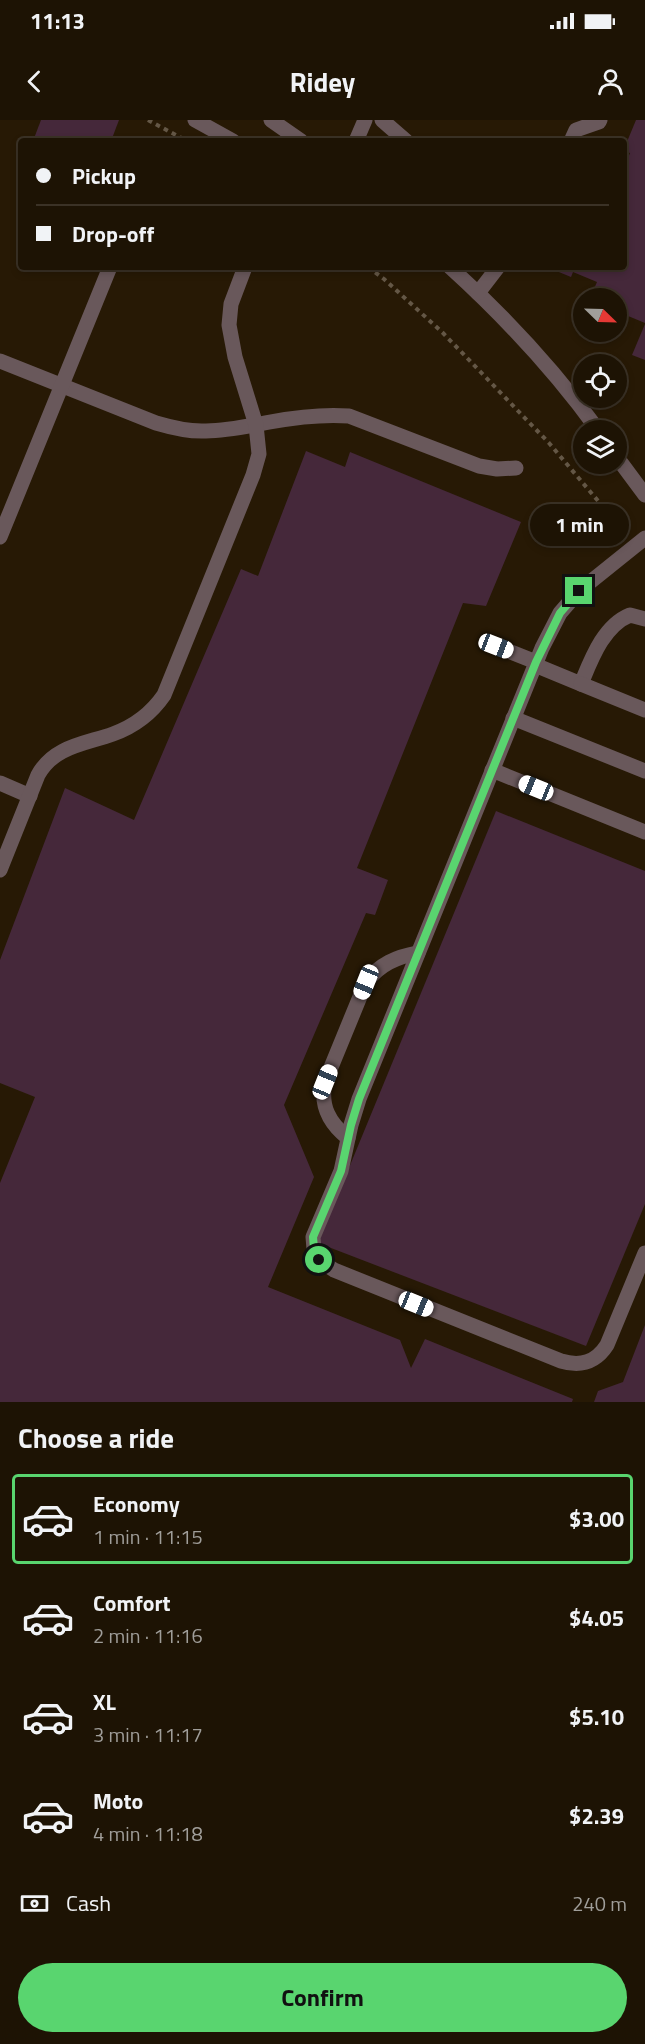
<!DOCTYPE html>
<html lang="en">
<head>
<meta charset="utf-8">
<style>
  body { margin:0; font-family:"Titillium Web",sans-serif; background:#251c0e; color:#f1f3f6; height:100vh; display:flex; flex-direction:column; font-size:22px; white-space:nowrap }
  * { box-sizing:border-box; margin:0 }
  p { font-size:20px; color:#a09e9a }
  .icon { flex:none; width:33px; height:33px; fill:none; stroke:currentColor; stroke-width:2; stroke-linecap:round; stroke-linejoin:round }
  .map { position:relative; height:1282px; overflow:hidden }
  .side { display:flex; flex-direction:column; background:#1d1304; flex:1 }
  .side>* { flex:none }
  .top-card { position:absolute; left:18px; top:18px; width:609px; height:132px; border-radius:6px; box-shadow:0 3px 9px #0003,0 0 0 2px #3b3226; display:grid; align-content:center; height:132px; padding:0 18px; background:#1d1304 }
  .needle { width:39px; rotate:113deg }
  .fabs { position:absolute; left:573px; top:168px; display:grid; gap:12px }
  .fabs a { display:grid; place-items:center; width:54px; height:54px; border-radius:50%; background:#1d1304; box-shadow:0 3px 9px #0003,0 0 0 2px #3b3226; font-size:30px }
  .end { position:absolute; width:27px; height:27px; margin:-14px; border:8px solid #59d56f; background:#111; box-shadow:0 0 0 3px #111 }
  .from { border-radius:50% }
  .bubble { position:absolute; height:42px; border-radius:21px; background:#1d1304; box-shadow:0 3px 9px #0003,0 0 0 2px #3b3226; font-size:20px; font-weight:700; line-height:42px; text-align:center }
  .car { position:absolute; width:18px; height:36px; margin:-18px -9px; border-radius:8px; box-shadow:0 0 4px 2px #0007; background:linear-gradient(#fff 24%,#345 0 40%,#fff 0 76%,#345 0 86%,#fff 0) }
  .top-card b { display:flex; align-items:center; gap:21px; height:57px; font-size:22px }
  .top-card b+b { border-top:2px solid #3b3226 }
  .top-card i { width:15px; height:15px; background:#f1f3f6 }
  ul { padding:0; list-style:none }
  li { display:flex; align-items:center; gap:18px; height:90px; margin:0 12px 9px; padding:0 6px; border:3px solid transparent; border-radius:6px }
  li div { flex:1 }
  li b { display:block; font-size:22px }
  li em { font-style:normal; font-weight:700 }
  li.current { border-color:#59d56f }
  li>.icon { width:54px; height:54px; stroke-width:1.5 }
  h2 { padding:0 18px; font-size:27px; line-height:72px }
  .pay { display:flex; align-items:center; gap:15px; height:66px; padding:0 18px; font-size:22px }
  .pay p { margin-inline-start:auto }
  .primary-button { display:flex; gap:12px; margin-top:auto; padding:12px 18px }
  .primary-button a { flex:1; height:69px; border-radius:36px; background:#59d56f; color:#111; font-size:24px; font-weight:700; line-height:69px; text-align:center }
  .status { display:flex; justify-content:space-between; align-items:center; height:42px; padding:0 30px; background:#1d1304; direction:ltr }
  .status svg { height:16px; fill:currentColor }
  header { display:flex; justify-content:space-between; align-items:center; height:78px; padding:0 18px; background:#1d1304; font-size:27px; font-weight:700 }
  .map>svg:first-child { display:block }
  .building { fill:#45283a }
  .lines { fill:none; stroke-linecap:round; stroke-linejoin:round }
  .path { stroke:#645746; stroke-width:4; stroke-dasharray:4.5 4.5; stroke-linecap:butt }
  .minor { stroke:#69585b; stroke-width:15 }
  .route { stroke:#59d56f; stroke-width:8 }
</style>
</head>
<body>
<div class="status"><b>11:13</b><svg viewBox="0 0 49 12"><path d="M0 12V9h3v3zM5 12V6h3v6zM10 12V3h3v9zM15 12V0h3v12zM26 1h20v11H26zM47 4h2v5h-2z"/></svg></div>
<header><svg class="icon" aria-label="back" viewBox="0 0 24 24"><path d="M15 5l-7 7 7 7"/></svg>Ridey<svg class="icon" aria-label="person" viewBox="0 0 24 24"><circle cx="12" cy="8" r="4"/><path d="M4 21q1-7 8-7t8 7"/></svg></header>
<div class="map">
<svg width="645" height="1282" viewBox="0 0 645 1282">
  <rect width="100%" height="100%" fill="#271905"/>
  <g class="building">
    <path d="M41,0H119L111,21H33Z"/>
    <path d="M636,0H645V203L616,191V178H590L597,162L573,152L571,157L554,150L555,147H624V48L630,33L624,31V29Z"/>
    <path d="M645,204V240L632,235Z"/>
    <path d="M306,331L345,347L350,332L521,402L486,486L463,483L357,748L388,760L375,795L366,793L284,985L314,1057L268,1167L400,1220L411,1248L425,1219L573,1279L572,1282H0V1063L35,977L0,963V840L65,668L134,700L241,449L258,456Z"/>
    <path d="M496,691L645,751V1084L586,1226L318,1123Z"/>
    <path d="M645,1205V1282H594L598,1271L623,1262Z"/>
  </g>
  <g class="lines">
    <g class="path">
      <path d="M148,0L187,21"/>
      <path d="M368,147L384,159L443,213L549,323L626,414"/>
    </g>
    <g class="minor">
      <path d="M195,0L233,21"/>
      <path d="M271,0L301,21"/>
      <path d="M382,0L406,21"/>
      <path d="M356,21L365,0"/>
      <path d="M571,21L576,10L599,2L600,0"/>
      <path d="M450,147C504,196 555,251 598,310"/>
      <path d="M478,173L498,147"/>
      <path d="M0,241L156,303C173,308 189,312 206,311C228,311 249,306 270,302C297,297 322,294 349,296L479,346L497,349L516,348"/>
      <path d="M616,336L645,375"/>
      <path d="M0,417L110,147"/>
      <path d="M645,418L579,471L560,493L542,528L359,979L351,1005L341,1051L313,1117L314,1129L319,1140L334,1150L561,1241C581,1247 596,1242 607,1225L645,1133"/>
      <path d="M496,526L536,542"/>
      <path d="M535,545L581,564C591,540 603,506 630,495L645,499"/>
      <path d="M581,564L645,590"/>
      <path d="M513,598L645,651"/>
      <path d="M492,650L645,712"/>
      <path d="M0,663L30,676"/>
      <path d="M0,750L38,655C54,626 85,624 113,614C135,606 151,594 164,575L253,355L259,334L256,305L235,237L229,205L231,184L245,147"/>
      <path d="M348,1018C329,1003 320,986 325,962L366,862C380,844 396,837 418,833"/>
    </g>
  </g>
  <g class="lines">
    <path class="route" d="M319,1140L314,1129L313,1117L341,1051L351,1005L359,979L536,542L560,493L579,471"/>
  </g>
</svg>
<div class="fabs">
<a><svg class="needle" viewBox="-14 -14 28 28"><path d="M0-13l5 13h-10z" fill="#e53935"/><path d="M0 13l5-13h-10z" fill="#a09e9a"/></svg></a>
<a><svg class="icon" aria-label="locate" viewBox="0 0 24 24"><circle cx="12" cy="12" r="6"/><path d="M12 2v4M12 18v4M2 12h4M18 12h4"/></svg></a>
<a><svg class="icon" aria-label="layers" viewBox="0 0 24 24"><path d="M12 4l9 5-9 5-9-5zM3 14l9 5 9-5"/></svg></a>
</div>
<i class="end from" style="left:319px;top:1140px"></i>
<i class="end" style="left:579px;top:471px"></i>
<div class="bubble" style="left:530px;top:384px;width:99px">1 min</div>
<i class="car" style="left:496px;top:526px;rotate:111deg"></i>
<i class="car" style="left:536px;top:668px;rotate:292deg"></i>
<i class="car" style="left:366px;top:862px;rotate:202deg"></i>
<i class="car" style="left:325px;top:962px;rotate:22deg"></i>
<i class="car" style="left:416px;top:1184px;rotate:112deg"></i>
<div class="top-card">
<b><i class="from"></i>Pickup</b>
<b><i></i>Drop-off</b>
</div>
</div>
<section class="side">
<h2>Choose a ride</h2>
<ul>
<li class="current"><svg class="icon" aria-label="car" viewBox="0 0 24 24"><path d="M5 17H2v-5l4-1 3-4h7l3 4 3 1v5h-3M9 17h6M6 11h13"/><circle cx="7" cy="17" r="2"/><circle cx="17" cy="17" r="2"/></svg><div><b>Economy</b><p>1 min · 11:15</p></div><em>$3.00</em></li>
<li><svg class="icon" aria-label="car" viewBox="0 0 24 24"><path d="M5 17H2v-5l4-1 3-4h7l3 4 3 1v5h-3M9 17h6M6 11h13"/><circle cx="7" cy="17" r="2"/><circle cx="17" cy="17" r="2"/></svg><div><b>Comfort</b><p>2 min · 11:16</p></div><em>$4.05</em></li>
<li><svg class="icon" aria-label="car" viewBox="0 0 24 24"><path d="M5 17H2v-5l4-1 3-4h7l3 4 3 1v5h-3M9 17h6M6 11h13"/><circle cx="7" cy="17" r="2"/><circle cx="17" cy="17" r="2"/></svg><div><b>XL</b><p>3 min · 11:17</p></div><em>$5.10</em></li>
<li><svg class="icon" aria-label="car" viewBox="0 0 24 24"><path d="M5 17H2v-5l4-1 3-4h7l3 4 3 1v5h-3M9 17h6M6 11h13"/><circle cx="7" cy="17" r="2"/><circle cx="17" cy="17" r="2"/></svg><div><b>Moto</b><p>4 min · 11:18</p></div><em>$2.39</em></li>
</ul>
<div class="pay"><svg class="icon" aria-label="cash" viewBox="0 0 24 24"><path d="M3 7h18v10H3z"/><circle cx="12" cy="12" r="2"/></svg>Cash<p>240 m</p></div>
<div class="primary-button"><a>Confirm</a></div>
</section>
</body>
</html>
